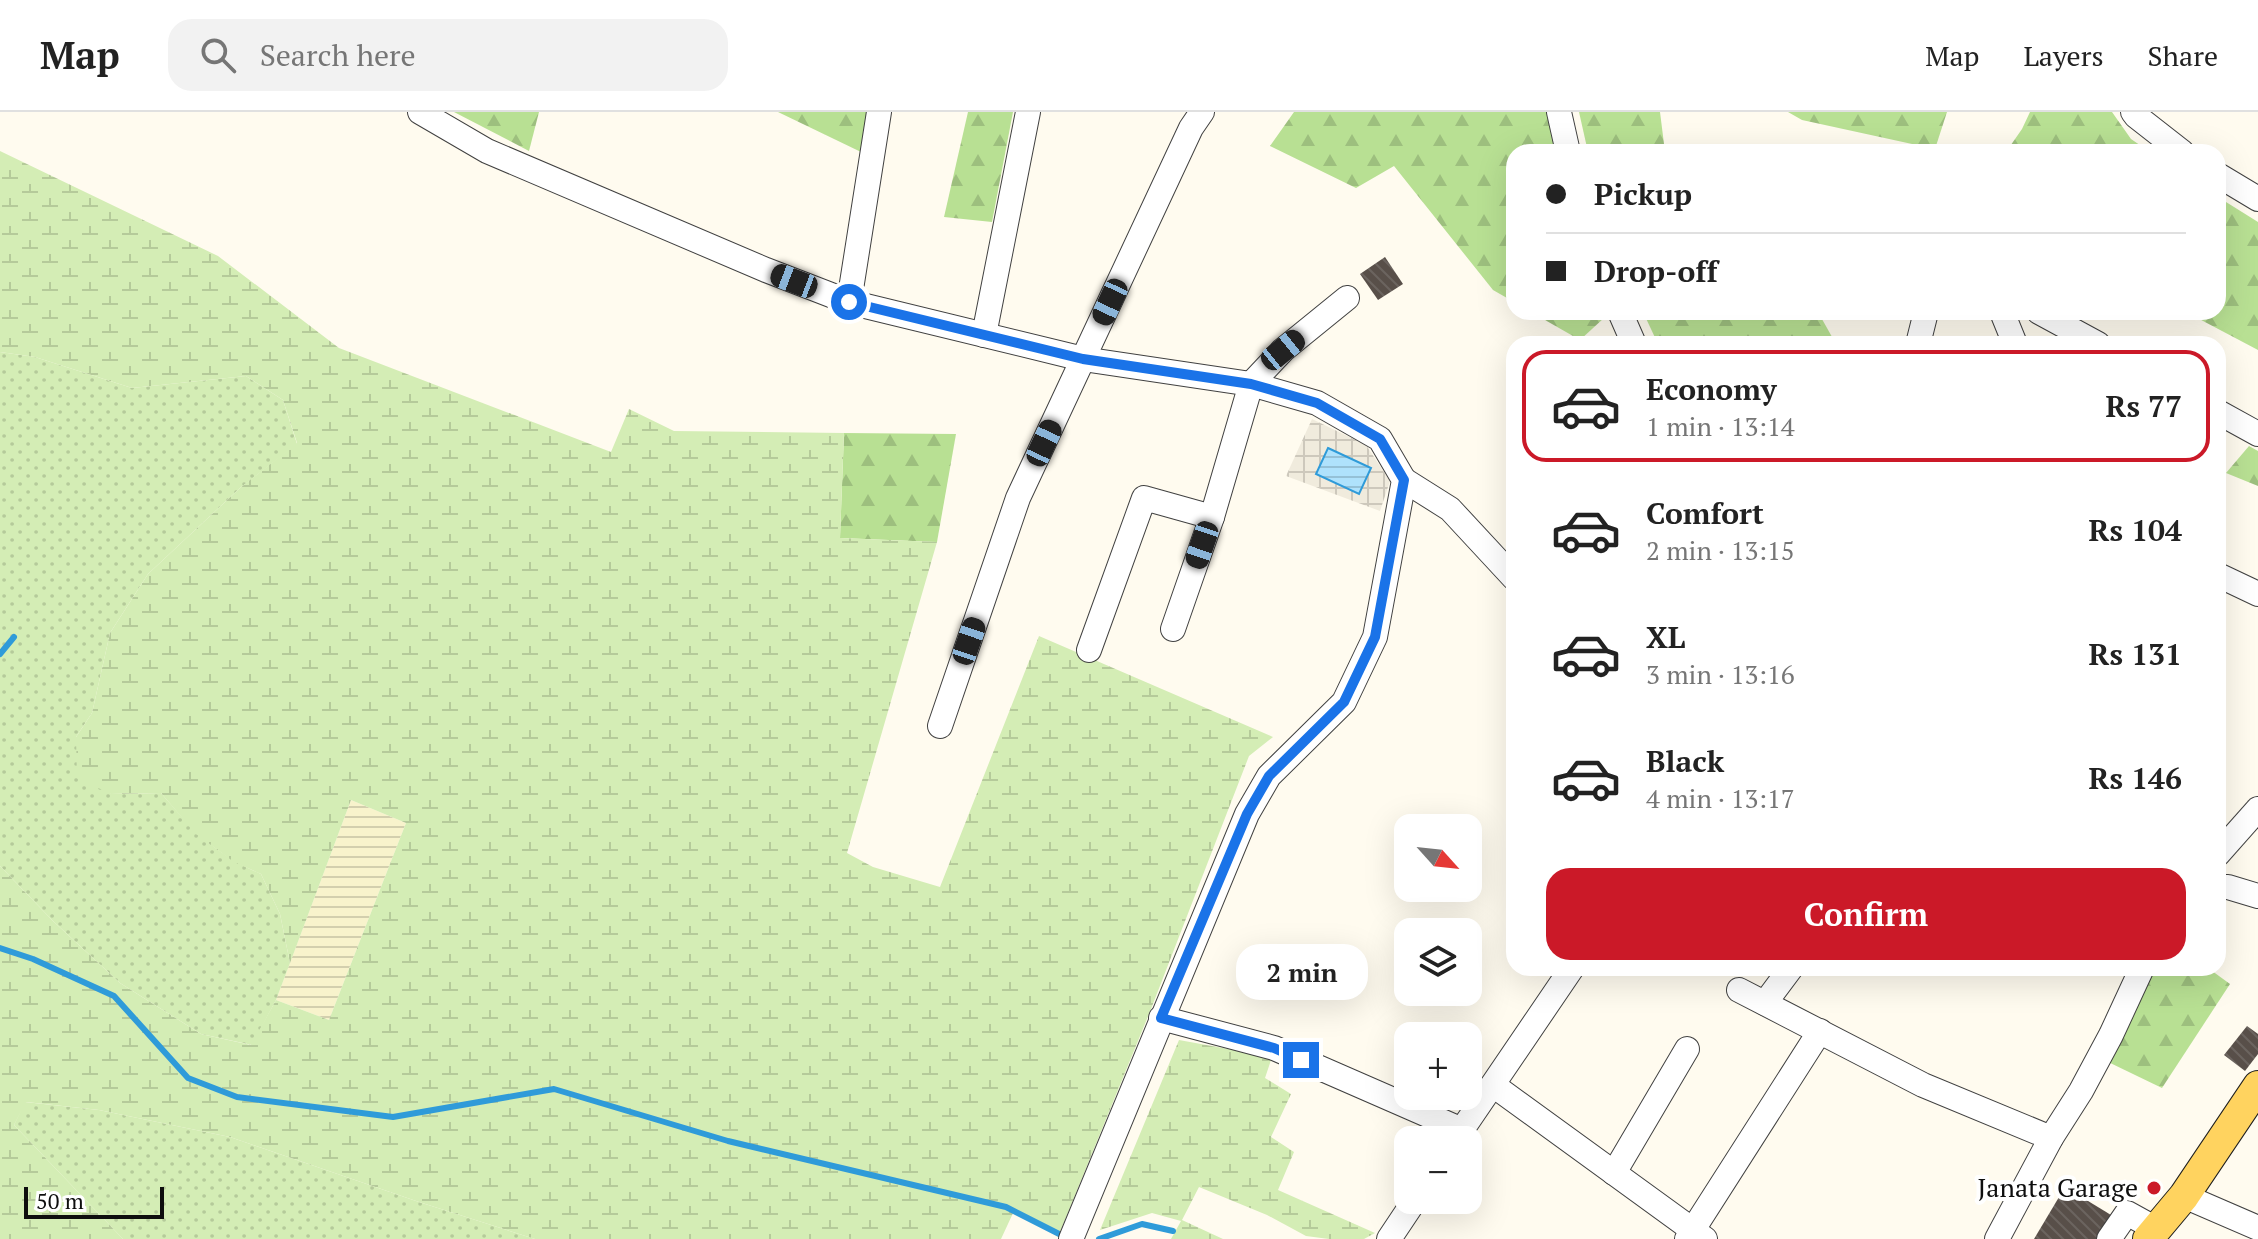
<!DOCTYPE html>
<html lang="en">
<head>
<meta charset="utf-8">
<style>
  body { margin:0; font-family:"PT Serif",serif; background:#f2f2f2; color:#222; height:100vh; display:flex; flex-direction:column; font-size:30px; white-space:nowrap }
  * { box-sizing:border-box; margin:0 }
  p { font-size:26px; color:#767676 }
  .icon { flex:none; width:44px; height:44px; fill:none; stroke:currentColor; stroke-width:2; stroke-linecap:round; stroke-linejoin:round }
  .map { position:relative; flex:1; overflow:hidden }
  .details { position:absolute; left:1506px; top:224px; width:720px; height:640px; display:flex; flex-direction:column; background:#fff; border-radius:24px; box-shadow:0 8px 32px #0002 }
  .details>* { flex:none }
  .banner { position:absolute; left:1506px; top:32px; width:720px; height:176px; border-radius:24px; box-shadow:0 8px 32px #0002; display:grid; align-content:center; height:176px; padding:0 40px; background:#fff }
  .needle { width:52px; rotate:117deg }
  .buttons { position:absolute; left:1394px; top:702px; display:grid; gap:16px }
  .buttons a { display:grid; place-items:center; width:88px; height:88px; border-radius:16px; background:#fff; box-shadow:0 8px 32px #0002; font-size:40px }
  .scale { position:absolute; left:24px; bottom:20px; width:140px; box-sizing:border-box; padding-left:8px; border:4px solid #0e0e0e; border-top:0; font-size:22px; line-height:28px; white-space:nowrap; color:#0e0e0e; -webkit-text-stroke:6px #fff; paint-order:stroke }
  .end { position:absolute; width:36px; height:36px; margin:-18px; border:10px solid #1a73e8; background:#fff; box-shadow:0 0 0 4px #fff }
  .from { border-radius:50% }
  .bubble { position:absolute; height:56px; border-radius:24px; background:#fff; box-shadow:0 8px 32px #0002; font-size:26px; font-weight:800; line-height:56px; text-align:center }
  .car { position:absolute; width:24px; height:48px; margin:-24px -12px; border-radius:10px; box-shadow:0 0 6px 2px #0007; background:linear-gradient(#222 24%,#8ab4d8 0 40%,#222 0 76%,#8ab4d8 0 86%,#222 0) }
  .banner b { display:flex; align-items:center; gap:28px; height:76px; font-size:30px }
  .banner b+b { border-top:2px solid #e0e0e0 }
  .banner i { width:20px; height:20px; background:#222 }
  ul { padding:14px 0 0; list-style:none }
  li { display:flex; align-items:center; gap:24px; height:112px; margin:0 16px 12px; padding:0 24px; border:4px solid transparent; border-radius:24px }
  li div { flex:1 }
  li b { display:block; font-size:30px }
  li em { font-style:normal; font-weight:800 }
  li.on { border-color:#cb1928 }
  li>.icon { width:72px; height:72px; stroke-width:1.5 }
  .button { display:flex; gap:16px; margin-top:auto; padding:16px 40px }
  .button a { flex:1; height:92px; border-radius:24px; background:#cb1928; color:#fff; font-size:32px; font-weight:800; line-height:92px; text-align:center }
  header { display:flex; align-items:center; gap:48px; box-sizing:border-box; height:112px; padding:0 40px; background:#fff; border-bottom:2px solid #e0e0e0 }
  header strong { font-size:38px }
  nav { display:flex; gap:44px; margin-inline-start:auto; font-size:28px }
  .search { width:560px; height:72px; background:#f2f2f2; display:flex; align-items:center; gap:20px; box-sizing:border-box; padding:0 28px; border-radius:24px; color:#767676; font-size:30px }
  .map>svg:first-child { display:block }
  .farmland { fill:url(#farmland-rules) }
  .grass { fill:url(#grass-dots) }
  .forest { fill:url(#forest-firs) }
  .wetland { fill:url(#wetland-marsh) }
  .plaza { fill:url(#plaza-grid) }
  .water { fill:url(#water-rules); stroke:#2f9bd9; stroke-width:2 }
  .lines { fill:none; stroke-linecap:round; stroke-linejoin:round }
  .stream { stroke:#2f9bd9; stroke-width:6 }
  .building { fill:url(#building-back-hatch) }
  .minor-casing { stroke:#414141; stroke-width:26 }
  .major-casing { stroke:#1f1f1f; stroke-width:32 }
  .minor { stroke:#fff; stroke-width:24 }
  .major { stroke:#ffd35f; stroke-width:30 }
  .route { stroke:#1a73e8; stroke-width:10 }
  .poi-dot { fill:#cb1928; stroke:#fff; stroke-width:3 }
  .labels { text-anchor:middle; stroke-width:8; stroke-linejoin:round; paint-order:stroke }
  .poi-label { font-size:26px; fill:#0e0e0e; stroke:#fff; text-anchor:end }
</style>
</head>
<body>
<header>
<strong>Map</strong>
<div class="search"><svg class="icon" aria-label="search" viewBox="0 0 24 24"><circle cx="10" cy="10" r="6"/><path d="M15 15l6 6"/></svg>Search here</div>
<nav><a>Map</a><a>Layers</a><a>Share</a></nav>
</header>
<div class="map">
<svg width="2258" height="1127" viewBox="0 0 2258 1127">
  <defs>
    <pattern id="farmland-rules" width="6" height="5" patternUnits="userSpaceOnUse" patternTransform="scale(2)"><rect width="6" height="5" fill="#f8f3cc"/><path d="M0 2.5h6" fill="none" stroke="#d3cfae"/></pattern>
    <pattern id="grass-dots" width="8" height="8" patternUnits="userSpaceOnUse" patternTransform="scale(2)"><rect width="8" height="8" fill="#d4edb5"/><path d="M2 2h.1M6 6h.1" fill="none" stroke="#b5ca9a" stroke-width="1.8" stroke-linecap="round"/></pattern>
    <pattern id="forest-firs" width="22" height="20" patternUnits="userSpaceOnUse" patternTransform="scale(2)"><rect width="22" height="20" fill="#b8e093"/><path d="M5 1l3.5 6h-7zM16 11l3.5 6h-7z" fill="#9dbf7e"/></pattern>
    <pattern id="wetland-marsh" width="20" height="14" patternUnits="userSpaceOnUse" patternTransform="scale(2)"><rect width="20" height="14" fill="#d4edb5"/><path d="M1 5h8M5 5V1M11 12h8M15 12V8" fill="none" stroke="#b5ca9a"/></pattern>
    <pattern id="plaza-grid" width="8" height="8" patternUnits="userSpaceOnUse" patternTransform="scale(2)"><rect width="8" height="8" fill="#f0ebdd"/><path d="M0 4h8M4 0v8" fill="none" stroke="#cdc8bc"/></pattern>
    <pattern id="water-rules" width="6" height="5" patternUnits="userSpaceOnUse" patternTransform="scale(2)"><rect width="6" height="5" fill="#afe2fc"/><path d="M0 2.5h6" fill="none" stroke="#95c1d7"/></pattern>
    <pattern id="building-back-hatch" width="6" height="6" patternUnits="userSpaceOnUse" patternTransform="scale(2)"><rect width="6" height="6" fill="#584f49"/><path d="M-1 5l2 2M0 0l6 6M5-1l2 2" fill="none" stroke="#6b645f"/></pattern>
  </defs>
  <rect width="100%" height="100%" fill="#fffbef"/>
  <path class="farmland" d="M351,688L406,711L329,908L276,888Z"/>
  <g class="grass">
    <path d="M0,240L35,245L132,276L246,264L283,288L297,332L240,376L148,462L110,521L92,601L76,625L111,682L161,681C194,719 213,741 261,762L280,802L290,851L276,888L252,933L201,922L120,871L53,809L0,754Z"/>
    <path d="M25,990L99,998L230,1025L419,1090L535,1127H123L14,1013Z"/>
  </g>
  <g class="forest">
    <path d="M454,0H539L529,39Z"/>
    <path d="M778,0H867L861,40Z"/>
    <path d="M968,0H1013L992,110L944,105Z"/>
    <path d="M1294,0H1552L1562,40H1514V190L1493,178L1394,54L1356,76L1270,34Z"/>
    <path d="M1579,0H1660L1665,40H1588Z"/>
    <path d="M1788,0H1947L1935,37L1802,8Z"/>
    <path d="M2030,0H2112L2131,27L2150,40H2006L2022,17Z"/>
    <path d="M2218,85L2258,110V238L2186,200H2218Z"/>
    <path d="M1531,200H1602L1604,206L1580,228Z"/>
    <path d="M1643,200H1818L1836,232H1658Z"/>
    <path d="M844,321L956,322L937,430L840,426Z"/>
    <path d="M2249,334L2258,339V374L2226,361Z"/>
    <path d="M2151,856H2208L2230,872L2162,976L2104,948Z"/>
  </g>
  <g class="wetland">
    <path d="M0,39L218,144L339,236L611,340L629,297L674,319L844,321L840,426L937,430L847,741L873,755L940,775L1039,524L1273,625L1249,644L1151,897L1060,1120L1014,1099L1001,1127H535L419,1090L230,1025L99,998L26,990L14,1013L123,1127H0V754L53,809L120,871L201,922L251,933L276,888L329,908L406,711L351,688L290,851L280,802L261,762L234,750L196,722L161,681L111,682L77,666L76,625L92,601L110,521L148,462L240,376L297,331L283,288L246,264L132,276L35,245L0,240Z"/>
    <path d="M1179,928L1272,945L1265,966L1291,982L1271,1025L1294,1040L1278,1078L1375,1121L1364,1127H1329L1306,1124L1267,1103L1199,1075L1182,1108L1223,1127H1171L1181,1109L1152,1101L1100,1118Z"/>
  </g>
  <path class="plaza" d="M1312,307L1366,333L1390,369L1380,399L1286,364Z"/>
  <path class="water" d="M1328,336L1371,356L1359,382L1316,362Z"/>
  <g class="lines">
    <g class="stream">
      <path d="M0,542L14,525"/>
      <path d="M0,836L33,847L114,884L188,966L237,985L393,1005L554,977L728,1029L1006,1095L1065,1125"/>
      <path d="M1099,1127L1142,1112L1173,1119"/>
    </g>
  </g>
  <g class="building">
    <path d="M1385,145L1403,172L1378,188L1360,162Z"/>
    <path d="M2247,914L2258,922V942L2245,959L2224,943Z"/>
    <path d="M2065,1075L2116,1106L2101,1127H2034Z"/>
  </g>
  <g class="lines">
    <defs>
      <g id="minor">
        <path d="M420,0L487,39L766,158L849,190L1083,247L1251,272L1317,291L1380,327L1404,368L1375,525L1344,590L1269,664L1247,702L1071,1127"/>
        <path d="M1559,0L1568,40"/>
        <path d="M2133,0L2136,4L2182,40"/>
        <path d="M2218,63L2258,87"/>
        <path d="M849,190L879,0"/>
        <path d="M1620,200L1634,232"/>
        <path d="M2002,200L2015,232"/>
        <path d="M2039,200L2098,232"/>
        <path d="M984,223L1028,0"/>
        <path d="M1918,232L1926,200"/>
        <path d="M2218,300L2258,322"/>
        <path d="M1404,368L1450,397L1514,466"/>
        <path d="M2218,463L2258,482"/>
        <path d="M1173,517L1212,405L1251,272L1283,238L1347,186"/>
        <path d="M1089,538L1144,386L1212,405"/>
        <path d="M940,614L1018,386L1191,16L1202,0"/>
        <path d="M2218,742L2258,697"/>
        <path d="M2218,775H2228L2258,784"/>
        <path d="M1739,878L1923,973L2051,1026"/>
        <path d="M1765,891L1791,856"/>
        <path d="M1161,906L1274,936L1462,1018"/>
        <path d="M1493,973L1705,1127"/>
        <path d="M1455,1028L1572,856"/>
        <path d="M1614,1061L1687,937"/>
        <path d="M2184,1084L2258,1116"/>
        <path d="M1389,1127L1415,1088"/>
        <path d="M1687,1127L1820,919"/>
        <path d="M1997,1127L2051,1026L2081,979L2111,923L2142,856"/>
        <path d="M2109,1127L2127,1101L2156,1117"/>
      </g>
      <path id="major" d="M2148,1127L2184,1084L2258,974"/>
    </defs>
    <use href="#minor" class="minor-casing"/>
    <use href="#major" class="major-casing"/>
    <use href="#minor" class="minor"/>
    <use href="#major" class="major"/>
  </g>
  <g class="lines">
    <path class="route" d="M849,190L1083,247L1251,272L1317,291L1380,327L1404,368L1375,525L1344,590L1269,664L1247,702L1161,906L1274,936L1301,948"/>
  </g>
  <circle class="poi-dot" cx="2154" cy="1076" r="8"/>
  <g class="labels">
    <g class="poi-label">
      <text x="2138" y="1085">Janata Garage</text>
    </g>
  </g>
</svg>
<div class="buttons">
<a><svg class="needle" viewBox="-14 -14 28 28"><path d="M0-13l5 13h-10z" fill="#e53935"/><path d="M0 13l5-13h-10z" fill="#767676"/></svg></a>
<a><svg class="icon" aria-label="layers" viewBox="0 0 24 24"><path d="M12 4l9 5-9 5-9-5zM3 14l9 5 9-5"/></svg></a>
<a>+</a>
<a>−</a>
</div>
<div class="scale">50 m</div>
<i class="end from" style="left:849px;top:190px"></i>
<i class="end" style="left:1301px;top:948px"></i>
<div class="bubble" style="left:1236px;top:832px;width:132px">2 min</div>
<i class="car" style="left:794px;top:169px;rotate:291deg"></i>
<i class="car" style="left:1110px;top:190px;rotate:205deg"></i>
<i class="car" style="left:1283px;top:238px;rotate:51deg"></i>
<i class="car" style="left:1044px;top:331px;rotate:25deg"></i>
<i class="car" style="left:1202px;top:433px;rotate:199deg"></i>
<i class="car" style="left:969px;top:529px;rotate:19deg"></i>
<div class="banner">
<b><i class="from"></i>Pickup</b>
<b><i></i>Drop-off</b>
</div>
<section class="details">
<ul>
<li class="on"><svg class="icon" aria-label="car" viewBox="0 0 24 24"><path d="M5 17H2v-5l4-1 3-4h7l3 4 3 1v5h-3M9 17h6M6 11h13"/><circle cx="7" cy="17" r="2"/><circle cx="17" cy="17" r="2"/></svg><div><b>Economy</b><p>1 min · 13:14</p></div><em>Rs 77</em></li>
<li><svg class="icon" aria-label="car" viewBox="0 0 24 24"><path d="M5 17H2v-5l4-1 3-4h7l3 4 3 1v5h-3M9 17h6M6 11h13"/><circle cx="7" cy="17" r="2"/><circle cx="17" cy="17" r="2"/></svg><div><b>Comfort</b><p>2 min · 13:15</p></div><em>Rs 104</em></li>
<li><svg class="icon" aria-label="car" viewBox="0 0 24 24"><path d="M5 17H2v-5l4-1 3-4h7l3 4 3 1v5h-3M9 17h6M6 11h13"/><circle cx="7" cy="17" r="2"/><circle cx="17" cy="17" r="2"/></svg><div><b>XL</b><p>3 min · 13:16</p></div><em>Rs 131</em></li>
<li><svg class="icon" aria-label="car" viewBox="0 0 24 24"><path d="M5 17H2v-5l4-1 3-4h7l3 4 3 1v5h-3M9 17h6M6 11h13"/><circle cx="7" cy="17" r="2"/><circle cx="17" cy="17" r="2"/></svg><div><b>Black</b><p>4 min · 13:17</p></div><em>Rs 146</em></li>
</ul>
<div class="button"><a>Confirm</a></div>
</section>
</div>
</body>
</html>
